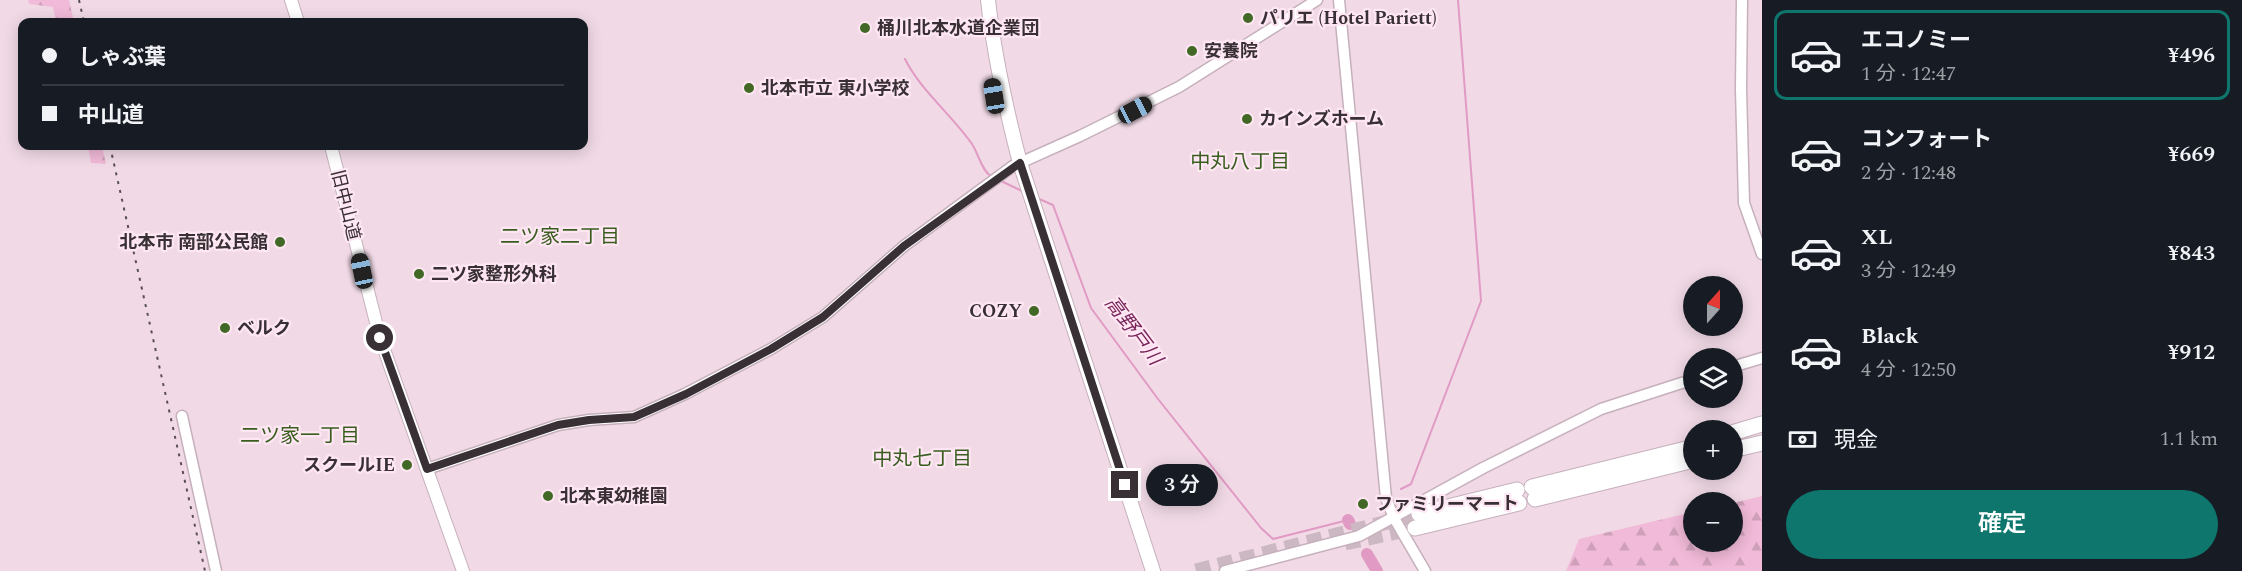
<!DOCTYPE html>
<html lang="ja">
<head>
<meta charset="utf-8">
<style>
  body { margin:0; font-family:Spectral,"Noto Sans JP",serif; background:#242831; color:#f1f3f6; height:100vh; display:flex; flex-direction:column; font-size:22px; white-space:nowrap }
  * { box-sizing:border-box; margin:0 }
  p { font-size:20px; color:#9ea1a6 }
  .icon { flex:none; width:33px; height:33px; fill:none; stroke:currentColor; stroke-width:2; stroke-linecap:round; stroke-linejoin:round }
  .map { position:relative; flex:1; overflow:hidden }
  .sheet { display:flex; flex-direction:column; background:#171b24; width:480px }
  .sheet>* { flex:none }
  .top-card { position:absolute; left:18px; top:18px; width:570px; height:132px; border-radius:12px; box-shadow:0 3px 15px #0003; display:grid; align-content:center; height:132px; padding:0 24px; background:#171b24 }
  .needle { width:39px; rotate:21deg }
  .tools { position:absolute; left:1683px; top:276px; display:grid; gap:12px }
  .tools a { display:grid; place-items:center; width:60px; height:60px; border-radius:50%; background:#171b24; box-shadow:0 3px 15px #0003; font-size:30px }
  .end { position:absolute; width:27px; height:27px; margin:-14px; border:8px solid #393035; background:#fff; box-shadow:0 0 0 3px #fff }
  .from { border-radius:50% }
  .bubble { position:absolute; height:42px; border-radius:21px; background:#171b24; box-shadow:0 3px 15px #0003; font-size:20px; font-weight:600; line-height:42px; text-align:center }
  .car { position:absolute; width:18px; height:36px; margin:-18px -9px; border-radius:8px; box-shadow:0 0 4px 2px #0007; background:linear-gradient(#222 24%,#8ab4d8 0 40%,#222 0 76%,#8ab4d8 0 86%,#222 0) }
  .top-card b { display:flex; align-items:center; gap:21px; height:57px; font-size:22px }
  .top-card b+b { border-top:2px solid #363941 }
  .top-card i { width:15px; height:15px; background:#f1f3f6 }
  ul { padding:10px 0 0; list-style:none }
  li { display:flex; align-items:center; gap:18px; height:90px; margin:0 12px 9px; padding:0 12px; border:3px solid transparent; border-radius:12px }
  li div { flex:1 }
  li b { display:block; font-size:22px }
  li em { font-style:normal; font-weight:600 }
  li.selected { border-color:#0f766e }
  li>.icon { width:54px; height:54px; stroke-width:1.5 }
  .pay { display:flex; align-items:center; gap:15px; height:66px; padding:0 24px; font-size:22px }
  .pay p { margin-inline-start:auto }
  .action { display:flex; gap:12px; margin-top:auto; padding:12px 24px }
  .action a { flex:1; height:69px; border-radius:36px; background:#0f766e; color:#fff; font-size:24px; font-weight:600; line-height:69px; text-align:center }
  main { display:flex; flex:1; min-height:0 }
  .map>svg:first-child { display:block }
  .forest { fill:url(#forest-firs) }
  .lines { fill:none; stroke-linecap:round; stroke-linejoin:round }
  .stream { stroke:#e19ac3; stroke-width:2 }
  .river { stroke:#e19ac3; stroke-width:12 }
  .motorway-tunnel { stroke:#ccb8c3; stroke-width:15; stroke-dasharray:15 8; stroke-linecap:butt }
  .tertiary-casing { stroke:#c6b0bc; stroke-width:13 }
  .secondary-casing { stroke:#c6b0bc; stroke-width:14 }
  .trunk-casing { stroke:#c6b0bc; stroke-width:16 }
  .motorway-casing { stroke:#c6b0bc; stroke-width:17 }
  .tertiary { stroke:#fff; stroke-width:10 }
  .secondary { stroke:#fff; stroke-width:12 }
  .trunk { stroke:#fff; stroke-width:14 }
  .motorway { stroke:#fff; stroke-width:15 }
  .rail { stroke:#594e54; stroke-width:2; stroke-dasharray:3 6; stroke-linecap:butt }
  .route { stroke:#393035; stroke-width:8 }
  .poi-dot { fill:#416925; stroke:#fee7f3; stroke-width:2 }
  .labels { text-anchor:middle; stroke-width:4.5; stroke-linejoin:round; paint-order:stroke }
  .poi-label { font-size:18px; font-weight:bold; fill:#393035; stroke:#fee7f3; text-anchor:start }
  .street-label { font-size:18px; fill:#393035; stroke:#fee7f3 }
  .neighbourhood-label { font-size:20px; fill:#385d1f; stroke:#fee7f3 }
  .water-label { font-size:20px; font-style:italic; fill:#77255a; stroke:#fee7f3 }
</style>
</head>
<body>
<main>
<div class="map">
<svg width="1762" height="571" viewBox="0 0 1762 571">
  <defs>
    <pattern id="forest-firs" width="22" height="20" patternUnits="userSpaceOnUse" patternTransform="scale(1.5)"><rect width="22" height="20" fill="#f1bad8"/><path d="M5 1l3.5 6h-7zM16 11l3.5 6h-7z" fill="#cfa0ba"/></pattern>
  </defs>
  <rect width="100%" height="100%" fill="#f1dae6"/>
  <g class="forest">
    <path d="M28,0H69L74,22H56L53,7L29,4Z"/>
    <path d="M88,146H102L106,164L91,163Z"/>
    <path d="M1762,496V571H1566L1579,539L1693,512L1694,542H1732L1733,503Z"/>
  </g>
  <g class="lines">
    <g class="stream">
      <path d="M905,59C921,91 951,114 972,144C978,153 982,171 991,176"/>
      <path d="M999,180L1024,192"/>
      <path d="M1037,198L1053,205L1091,308L1158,399L1261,528L1273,539L1348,520"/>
      <path d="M1401,489L1411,484L1481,301L1458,0"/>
    </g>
    <g class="river">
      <path d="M1348,520L1350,524"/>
      <path d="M1367,554L1377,571"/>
    </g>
    <g class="motorway-tunnel">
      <path d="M1345,543L1415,528"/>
      <path d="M1196,571L1419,514"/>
    </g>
    <defs>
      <g id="tertiary">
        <path d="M1339,0L1386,498L1394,518L1425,571"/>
        <path d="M1742,0L1741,89L1744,203L1762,254"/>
        <path d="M1732,367L1762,358"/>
        <path d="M182,416L216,571"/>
        <path d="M427,469L558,425L589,420L634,417L685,394L771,349L823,317L904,246L1013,166L1080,136L1179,87L1317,0"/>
        <path d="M1225,571L1359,536L1483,468L1601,409L1694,379"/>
      </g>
      <g id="secondary">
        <path d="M291,0L298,22"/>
        <path d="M331,146L380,338L463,571"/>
      </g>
      <path id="trunk" d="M988,0C994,55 1006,109 1020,163L1153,571"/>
      <g id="motorway">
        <path d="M1732,433L1762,424"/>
        <path d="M1732,450L1762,443"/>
        <path d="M1532,487L1694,447"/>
        <path d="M1535,499L1694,460"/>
        <path d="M1419,514L1517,490"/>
        <path d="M1415,528L1519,503"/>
      </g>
    </defs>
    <use href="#tertiary" class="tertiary-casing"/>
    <use href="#secondary" class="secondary-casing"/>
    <use href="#trunk" class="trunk-casing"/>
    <use href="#motorway" class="motorway-casing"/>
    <use href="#tertiary" class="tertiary"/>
    <use href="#secondary" class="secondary"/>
    <use href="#trunk" class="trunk"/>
    <use href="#motorway" class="motorway"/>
    <g class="rail">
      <path d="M79,0L84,22"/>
      <path d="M110,146L205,571"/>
    </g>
  </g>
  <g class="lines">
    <path class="route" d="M380,338L427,469L558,425L589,420L634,417L686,394L771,349L823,317L904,246L1020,163L1125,485"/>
  </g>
  <g class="poi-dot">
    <circle cx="1248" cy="18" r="6"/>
    <circle cx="865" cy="28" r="6"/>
    <circle cx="1192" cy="51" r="6"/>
    <circle cx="749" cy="88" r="6"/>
    <circle cx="1247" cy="119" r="6"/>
    <circle cx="280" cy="242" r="6"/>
    <circle cx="419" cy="274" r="6"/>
    <circle cx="1034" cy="311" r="6"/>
    <circle cx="225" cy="328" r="6"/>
    <circle cx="407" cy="465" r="6"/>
    <circle cx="548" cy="496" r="6"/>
    <circle cx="1363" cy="504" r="6"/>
  </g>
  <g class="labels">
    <g class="poi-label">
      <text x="1260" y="24">パリエ (Hotel Pariett)</text>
      <text x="877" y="34">桶川北本水道企業団</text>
      <text x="1204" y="57">安養院</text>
      <text x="761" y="94">北本市立 東小学校</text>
      <text x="1259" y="125">カインズホーム</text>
      <text x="268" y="248" text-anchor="end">北本市 南部公民館</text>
      <text x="431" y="280">二ツ家整形外科</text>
      <text x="1022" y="317" text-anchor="end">COZY</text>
      <text x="237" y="334">ベルク</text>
      <text x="395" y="471" text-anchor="end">スクールIE</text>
      <text x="560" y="502">北本東幼稚園</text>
      <text x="1375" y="510">ファミリーマート</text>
    </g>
    <g class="street-label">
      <text transform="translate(346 205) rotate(76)" y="6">旧中山道</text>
    </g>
    <g class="neighbourhood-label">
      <text x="1240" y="168">中丸八丁目</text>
      <text x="560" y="243">二ツ家二丁目</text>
      <text x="300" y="442">二ツ家一丁目</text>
      <text x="922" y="465">中丸七丁目</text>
    </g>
    <g class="water-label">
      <text transform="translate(1134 330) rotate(53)" y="7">高野戸川</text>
    </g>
  </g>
</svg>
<div class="tools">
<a><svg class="needle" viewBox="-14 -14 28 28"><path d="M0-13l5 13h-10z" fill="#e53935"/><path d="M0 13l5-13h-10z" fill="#9ea1a6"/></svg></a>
<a><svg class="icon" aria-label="layers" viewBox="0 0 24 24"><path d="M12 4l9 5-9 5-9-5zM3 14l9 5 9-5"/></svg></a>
<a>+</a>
<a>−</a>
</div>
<i class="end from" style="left:380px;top:338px"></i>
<i class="end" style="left:1125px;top:485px"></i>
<div class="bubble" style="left:1146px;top:464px;width:72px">3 分</div>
<i class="car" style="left:994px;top:96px;rotate:351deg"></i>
<i class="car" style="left:1135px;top:110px;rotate:62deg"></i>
<i class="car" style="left:362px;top:271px;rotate:348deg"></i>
<div class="top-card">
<b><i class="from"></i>しゃぶ葉</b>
<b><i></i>中山道</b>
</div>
</div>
<section class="sheet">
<ul>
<li class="selected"><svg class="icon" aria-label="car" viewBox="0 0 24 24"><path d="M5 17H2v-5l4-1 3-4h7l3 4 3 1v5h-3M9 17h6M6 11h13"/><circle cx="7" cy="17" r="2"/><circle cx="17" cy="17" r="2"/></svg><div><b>エコノミー</b><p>1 分 · 12:47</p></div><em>¥496</em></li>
<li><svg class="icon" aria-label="car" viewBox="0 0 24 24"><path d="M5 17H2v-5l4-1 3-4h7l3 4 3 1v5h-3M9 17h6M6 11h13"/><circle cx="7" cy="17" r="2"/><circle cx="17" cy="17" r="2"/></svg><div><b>コンフォート</b><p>2 分 · 12:48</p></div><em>¥669</em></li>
<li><svg class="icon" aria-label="car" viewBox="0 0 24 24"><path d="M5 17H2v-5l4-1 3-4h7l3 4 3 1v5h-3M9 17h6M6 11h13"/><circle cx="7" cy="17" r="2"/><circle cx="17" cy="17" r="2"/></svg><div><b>XL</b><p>3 分 · 12:49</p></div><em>¥843</em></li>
<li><svg class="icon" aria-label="car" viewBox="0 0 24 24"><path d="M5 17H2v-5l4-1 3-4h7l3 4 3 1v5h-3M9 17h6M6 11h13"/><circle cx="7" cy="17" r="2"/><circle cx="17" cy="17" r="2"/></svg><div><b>Black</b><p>4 分 · 12:50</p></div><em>¥912</em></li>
</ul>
<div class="pay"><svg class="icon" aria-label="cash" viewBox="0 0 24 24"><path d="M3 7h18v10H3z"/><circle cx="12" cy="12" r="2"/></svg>現金<p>1.1 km</p></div>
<div class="action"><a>確定</a></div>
</section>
</main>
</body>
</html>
